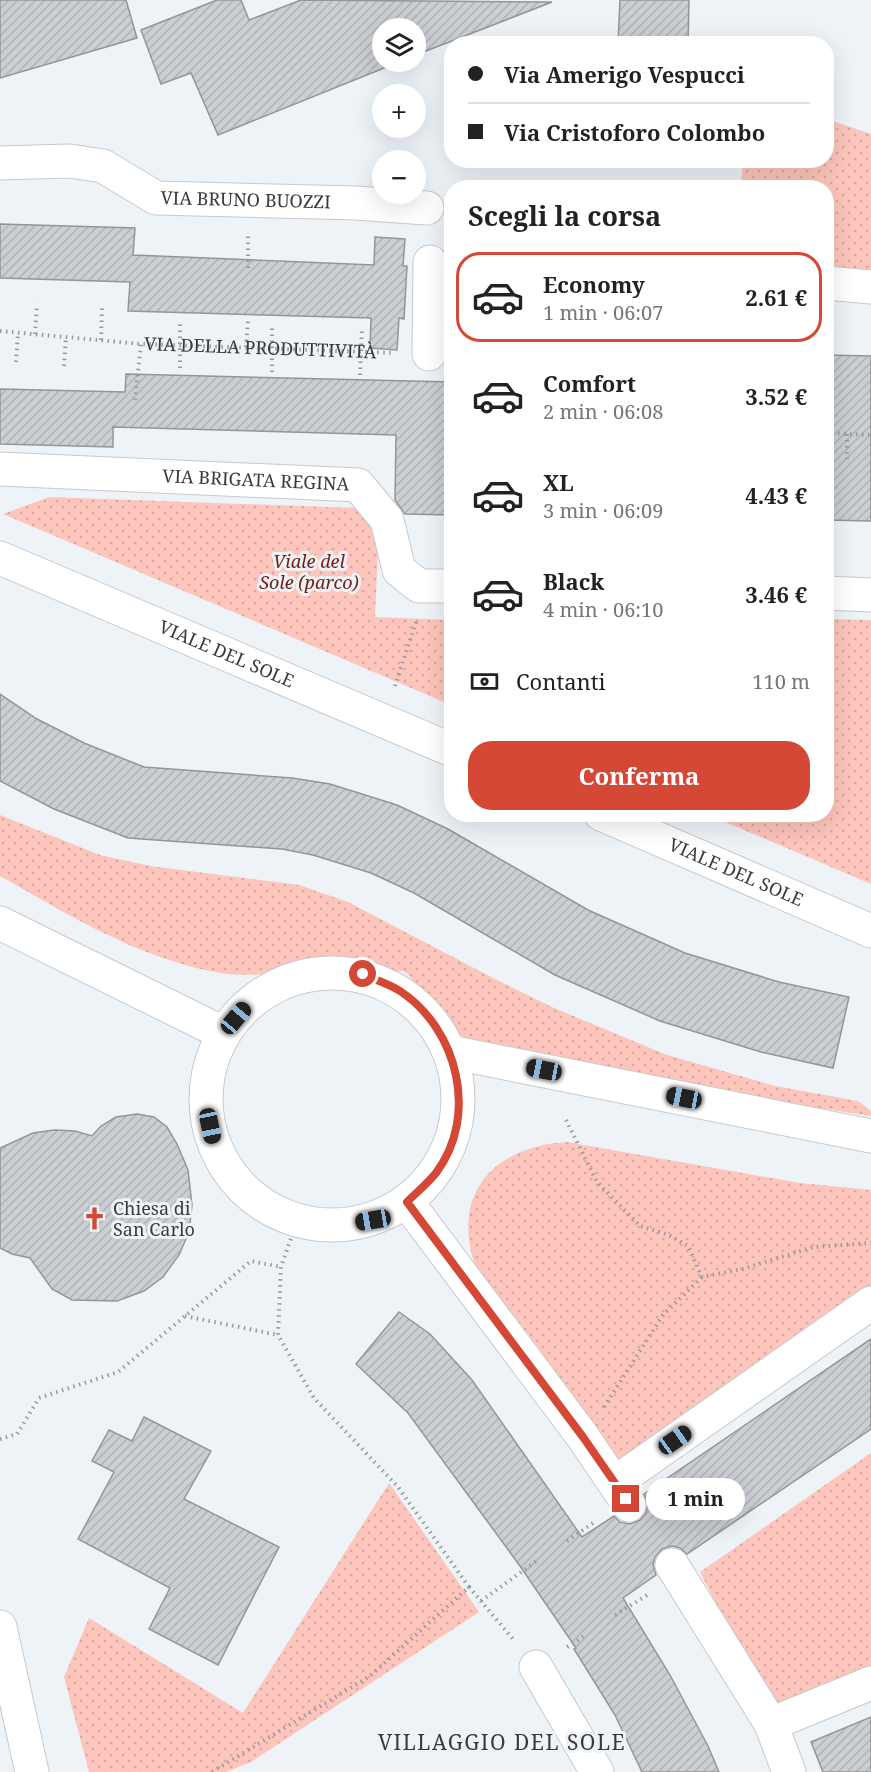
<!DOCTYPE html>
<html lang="it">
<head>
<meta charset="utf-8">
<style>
  body { margin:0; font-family:"Noto Serif",serif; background:#f2f2f2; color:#222; height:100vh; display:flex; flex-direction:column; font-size:22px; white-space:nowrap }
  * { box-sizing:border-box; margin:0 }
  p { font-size:20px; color:#767676 }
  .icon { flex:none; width:33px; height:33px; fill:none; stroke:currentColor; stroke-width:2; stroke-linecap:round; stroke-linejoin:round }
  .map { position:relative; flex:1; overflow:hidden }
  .side { position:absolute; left:444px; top:180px; width:390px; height:642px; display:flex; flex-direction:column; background:#fff; border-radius:24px; box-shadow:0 6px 24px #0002 }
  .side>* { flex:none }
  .guide { position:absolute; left:444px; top:36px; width:390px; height:132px; border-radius:24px; box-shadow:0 6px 24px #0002; display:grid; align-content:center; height:132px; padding:0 24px; background:#fff }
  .buttons { position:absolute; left:372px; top:18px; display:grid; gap:12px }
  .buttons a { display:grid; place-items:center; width:54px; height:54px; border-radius:50%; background:#fff; box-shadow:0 6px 24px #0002; font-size:30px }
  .end { position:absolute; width:27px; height:27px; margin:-14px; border:8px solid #d44835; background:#fff; box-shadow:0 0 0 3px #fff }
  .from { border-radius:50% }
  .bubble { position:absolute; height:42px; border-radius:21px; background:#fff; box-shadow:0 6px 24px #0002; font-size:20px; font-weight:700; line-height:42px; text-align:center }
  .car { position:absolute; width:18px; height:36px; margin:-18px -9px; border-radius:8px; box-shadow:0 0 4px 2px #0007; background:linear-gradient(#222 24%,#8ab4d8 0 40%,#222 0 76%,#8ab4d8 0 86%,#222 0) }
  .guide b { display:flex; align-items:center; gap:21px; height:57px; font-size:22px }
  .guide b+b { border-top:2px solid #e0e0e0 }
  .guide i { width:15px; height:15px; background:#222 }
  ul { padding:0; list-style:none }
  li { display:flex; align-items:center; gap:18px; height:90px; margin:0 12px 9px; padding:0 12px; border:3px solid transparent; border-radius:24px }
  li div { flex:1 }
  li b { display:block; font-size:22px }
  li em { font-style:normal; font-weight:700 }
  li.on { border-color:#d44835 }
  li>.icon { width:54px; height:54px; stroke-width:1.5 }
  h2 { padding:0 24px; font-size:27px; line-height:72px }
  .pay { display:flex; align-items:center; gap:15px; height:66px; padding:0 24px; font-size:22px }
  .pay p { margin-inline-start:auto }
  .cta { display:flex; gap:12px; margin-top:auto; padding:12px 24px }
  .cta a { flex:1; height:69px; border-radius:24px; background:#d44835; color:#fff; font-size:24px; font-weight:700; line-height:69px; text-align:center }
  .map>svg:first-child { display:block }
  .grass { fill:url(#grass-dots) }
  .building { fill:url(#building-hatch); stroke:#92969a; stroke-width:1.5 }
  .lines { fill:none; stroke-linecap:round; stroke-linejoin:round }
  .minor-casing { stroke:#c6cace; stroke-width:35 }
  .major-casing { stroke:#c6cace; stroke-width:35 }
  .path { stroke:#969a9d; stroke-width:4; stroke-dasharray:1.5 4.5; stroke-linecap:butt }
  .minor { stroke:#fff; stroke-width:33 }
  .major { stroke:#fff; stroke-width:33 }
  .route { stroke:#d44835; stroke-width:8 }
  .labels { text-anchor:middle; stroke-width:6; stroke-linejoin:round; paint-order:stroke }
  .street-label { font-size:18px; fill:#383a3c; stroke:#eef3f7 }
  .park-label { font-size:18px; font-style:italic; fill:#731c12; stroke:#eef3f7 }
  .poi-label { font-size:18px; fill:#383a3c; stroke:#eef3f7; text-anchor:start }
  .quarter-label { font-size:21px; letter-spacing:1.5px; fill:#383a3c; stroke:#eef3f7 }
</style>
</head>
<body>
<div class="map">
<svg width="871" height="1772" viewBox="0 0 871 1772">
  <defs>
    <pattern id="grass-dots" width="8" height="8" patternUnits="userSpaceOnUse" patternTransform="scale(1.5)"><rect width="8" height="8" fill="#fdc5bb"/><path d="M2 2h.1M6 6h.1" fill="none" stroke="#daaaa2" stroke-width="1.8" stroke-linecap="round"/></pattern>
    <pattern id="building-hatch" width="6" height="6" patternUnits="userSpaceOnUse" patternTransform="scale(1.5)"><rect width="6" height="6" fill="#cbcfd3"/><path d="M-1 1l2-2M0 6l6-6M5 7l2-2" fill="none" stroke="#afb2b6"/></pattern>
  </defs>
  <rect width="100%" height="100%" fill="#eef3f7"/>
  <g class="grass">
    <path d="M827,119L871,134V277L827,274L826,188H741L743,161L826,160Z"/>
    <path d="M49,497L357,508L379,523L375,617L451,620V705L3,514Z"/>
    <path d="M827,619L871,620V884L709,815L826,814Z"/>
    <path d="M0,815L100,855L150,866L299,885L348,902L493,978L554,1008L667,1055L775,1086L858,1101L871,1111V1116L509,1059L463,1037L443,1021L409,975L403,971C361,973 318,974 276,974C258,974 238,976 221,973C141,960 69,915 0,876Z"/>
    <path d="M567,1142L800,1183L871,1190V1302L627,1471C590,1420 553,1367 515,1317C506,1305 490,1297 483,1284C445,1207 483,1147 567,1142Z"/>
    <path d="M871,1453V1681L776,1721L700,1572Z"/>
    <path d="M389,1483L479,1612L251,1762L226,1772H89L64,1677L89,1618L243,1713Z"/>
  </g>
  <g class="building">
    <path d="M0,0H126L137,38L0,78Z"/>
    <path d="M217,0H241L249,20L301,0L552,2L416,55V28H382V62H399L218,135L191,73L161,84L141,30Z"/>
    <path d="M620,0H689L688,44H618Z"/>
    <path d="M0,224L135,228L133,255L374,265L375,237L405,239L403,266H407L404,319L399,318L397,350L370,348L371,318L128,311L130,282L0,278Z"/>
    <path d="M826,355L871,356V521L826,520Z"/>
    <path d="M126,374L452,382V515L405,514L395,500L396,435L113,427V447L0,444V389L125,392Z"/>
    <path d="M0,694L37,719L84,743L144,767L292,778L330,784L397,805L448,829L588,910L685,953L779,982L849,997L833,1068L761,1052L660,1021L555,975L414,893L371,873L313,855L282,849L128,838L54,809L0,781Z"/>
    <path d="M137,1114L154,1117L167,1127L177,1144L188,1170L192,1205L189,1232L179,1255L163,1277L144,1291L117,1301L72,1300L52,1289L30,1258L12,1254L0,1248V1148L33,1133L54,1130L75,1131L92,1136L101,1126L116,1117Z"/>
    <path d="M399,1312L430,1334L472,1380L582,1537L614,1516L620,1522L630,1524L640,1520L646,1513L648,1504L644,1494L871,1339V1429L687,1554L680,1548L672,1546L662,1549L655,1557L653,1565L656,1575L623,1598L670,1675L708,1746L719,1772H642L615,1715L574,1649L576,1648L520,1566L408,1413L356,1364Z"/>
    <path d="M144,1417L211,1451L184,1499L279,1547L218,1665L149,1629L170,1588L78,1539L114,1472L92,1461L109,1430L132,1441Z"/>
    <path d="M871,1717V1772H823L811,1742Z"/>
  </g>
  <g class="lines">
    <defs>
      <g id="minor">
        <path id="s2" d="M0,163L70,161L103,166L156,198L356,203L427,208"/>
        <path d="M826,283L871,287"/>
        <path d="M429,354L430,262"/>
        <path id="s3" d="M0,469L358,485L387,520L399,570L419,586H452"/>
        <path d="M826,593L871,595"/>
        <path d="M0,923L223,1033"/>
        <circle cx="332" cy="1099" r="126"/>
        <path d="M450,1052L871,1136"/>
        <path d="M407,1202L583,1437L629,1505"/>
        <path d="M616,1482L871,1303"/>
        <path d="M672,1565L771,1724L789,1772"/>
        <path d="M0,1627L32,1772"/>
        <path d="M536,1667L597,1772"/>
        <path d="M771,1724L871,1683"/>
      </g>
      <g id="major">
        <path id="s4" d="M0,558L452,750"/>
        <path id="s5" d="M601,814L871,931"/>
      </g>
    </defs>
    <use href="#minor" class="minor-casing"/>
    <use href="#major" class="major-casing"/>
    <g class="path">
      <path d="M248,268V236"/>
      <path id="s1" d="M0,331L141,344L395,353"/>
      <path d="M35,334L37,304"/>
      <path d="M101,340L102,308"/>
      <path d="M246,347L248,320"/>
      <path d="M16,362L18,333"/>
      <path d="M64,366L66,337"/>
      <path d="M180,368V321"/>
      <path d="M272,372V325"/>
      <path d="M360,375L362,328"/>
      <path d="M135,400L141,344"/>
      <path d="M826,433L871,435"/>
      <path d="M847,434V459"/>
      <path d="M395,686L416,622"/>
      <path d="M566,1120L597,1182L640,1226L669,1235L688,1246L702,1277L743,1269L813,1247L871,1243"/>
      <path d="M185,1316L278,1335"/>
      <path d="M604,1407L663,1315L702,1277"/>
      <path d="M0,1439L17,1434L39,1398L118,1372L251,1261L281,1267"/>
      <path d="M567,1541L596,1521"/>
      <path d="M469,1587L513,1639"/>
      <path d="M481,1601L538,1560"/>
      <path d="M615,1615L649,1594"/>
      <path d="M567,1647L587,1634"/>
      <path d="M212,1772L370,1676L469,1587L398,1487L314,1398L278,1335L281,1267L297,1221"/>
    </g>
    <use href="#minor" class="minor"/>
    <use href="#major" class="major"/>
  </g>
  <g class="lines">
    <path class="route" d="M363,974C375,980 390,984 400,991C458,1029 479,1116 436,1173C428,1183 416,1193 407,1202L583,1437L626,1499"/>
  </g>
  <defs>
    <symbol id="church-bare" viewBox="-9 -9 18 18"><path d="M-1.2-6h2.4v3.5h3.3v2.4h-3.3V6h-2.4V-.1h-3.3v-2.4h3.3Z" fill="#d44835" stroke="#eef3f7" stroke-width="2.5" paint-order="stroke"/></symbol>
  </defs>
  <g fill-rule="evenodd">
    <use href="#church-bare" x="78" y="1202" width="33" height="33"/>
  </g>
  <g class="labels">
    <g class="street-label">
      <text dy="6" stroke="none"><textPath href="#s2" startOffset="255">VIA BRUNO BUOZZI</textPath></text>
      <text dy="6" stroke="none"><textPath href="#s1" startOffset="261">VIA DELLA PRODUTTIVITÀ</textPath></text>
      <text dy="6" stroke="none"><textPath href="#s3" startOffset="256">VIA BRIGATA REGINA</textPath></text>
      <text dy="6" stroke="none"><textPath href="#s4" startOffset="246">VIALE DEL SOLE</textPath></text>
      <text dy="6" stroke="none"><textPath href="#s5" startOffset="147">VIALE DEL SOLE</textPath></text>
    </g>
    <g class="park-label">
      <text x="309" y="568">Viale del<tspan x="309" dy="21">Sole (parco)</tspan></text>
    </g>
    <g class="poi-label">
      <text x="113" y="1215">Chiesa di<tspan x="113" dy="21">San Carlo</tspan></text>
    </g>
    <g class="quarter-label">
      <text x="502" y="1750">VILLAGGIO DEL SOLE</text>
    </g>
  </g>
</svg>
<div class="buttons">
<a><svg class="icon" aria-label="layers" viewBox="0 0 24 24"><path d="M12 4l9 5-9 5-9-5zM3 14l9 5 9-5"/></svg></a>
<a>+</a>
<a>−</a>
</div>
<i class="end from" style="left:363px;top:974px"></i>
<i class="end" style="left:626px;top:1499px"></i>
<div class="bubble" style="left:646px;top:1478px;width:99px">1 min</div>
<i class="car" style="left:236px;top:1018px;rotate:40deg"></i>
<i class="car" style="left:544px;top:1070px;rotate:281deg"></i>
<i class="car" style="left:684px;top:1098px;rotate:281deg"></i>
<i class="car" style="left:210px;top:1126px;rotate:168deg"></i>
<i class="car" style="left:373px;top:1220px;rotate:260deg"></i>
<i class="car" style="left:675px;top:1440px;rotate:55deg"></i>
<div class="guide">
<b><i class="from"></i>Via Amerigo Vespucci</b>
<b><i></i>Via Cristoforo Colombo</b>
</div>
<section class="side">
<h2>Scegli la corsa</h2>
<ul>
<li class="on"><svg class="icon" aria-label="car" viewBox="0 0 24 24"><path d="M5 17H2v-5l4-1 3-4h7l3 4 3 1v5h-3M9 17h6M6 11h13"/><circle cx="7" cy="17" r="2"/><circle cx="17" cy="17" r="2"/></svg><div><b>Economy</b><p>1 min · 06:07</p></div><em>2.61 €</em></li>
<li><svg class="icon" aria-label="car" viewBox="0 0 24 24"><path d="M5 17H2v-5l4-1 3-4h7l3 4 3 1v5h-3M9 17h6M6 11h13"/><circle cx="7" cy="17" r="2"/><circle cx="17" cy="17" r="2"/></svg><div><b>Comfort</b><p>2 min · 06:08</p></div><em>3.52 €</em></li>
<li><svg class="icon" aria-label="car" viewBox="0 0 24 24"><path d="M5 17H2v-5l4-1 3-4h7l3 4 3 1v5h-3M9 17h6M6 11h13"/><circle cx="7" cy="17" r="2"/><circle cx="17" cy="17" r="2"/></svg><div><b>XL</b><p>3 min · 06:09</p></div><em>4.43 €</em></li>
<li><svg class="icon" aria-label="car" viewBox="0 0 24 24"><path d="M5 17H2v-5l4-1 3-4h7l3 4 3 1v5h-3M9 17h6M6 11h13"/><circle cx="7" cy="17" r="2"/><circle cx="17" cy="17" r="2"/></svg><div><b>Black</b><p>4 min · 06:10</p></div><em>3.46 €</em></li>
</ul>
<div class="pay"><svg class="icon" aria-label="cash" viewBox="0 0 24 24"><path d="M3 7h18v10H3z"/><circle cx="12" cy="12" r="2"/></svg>Contanti<p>110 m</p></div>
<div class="cta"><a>Conferma</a></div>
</section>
</div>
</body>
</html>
